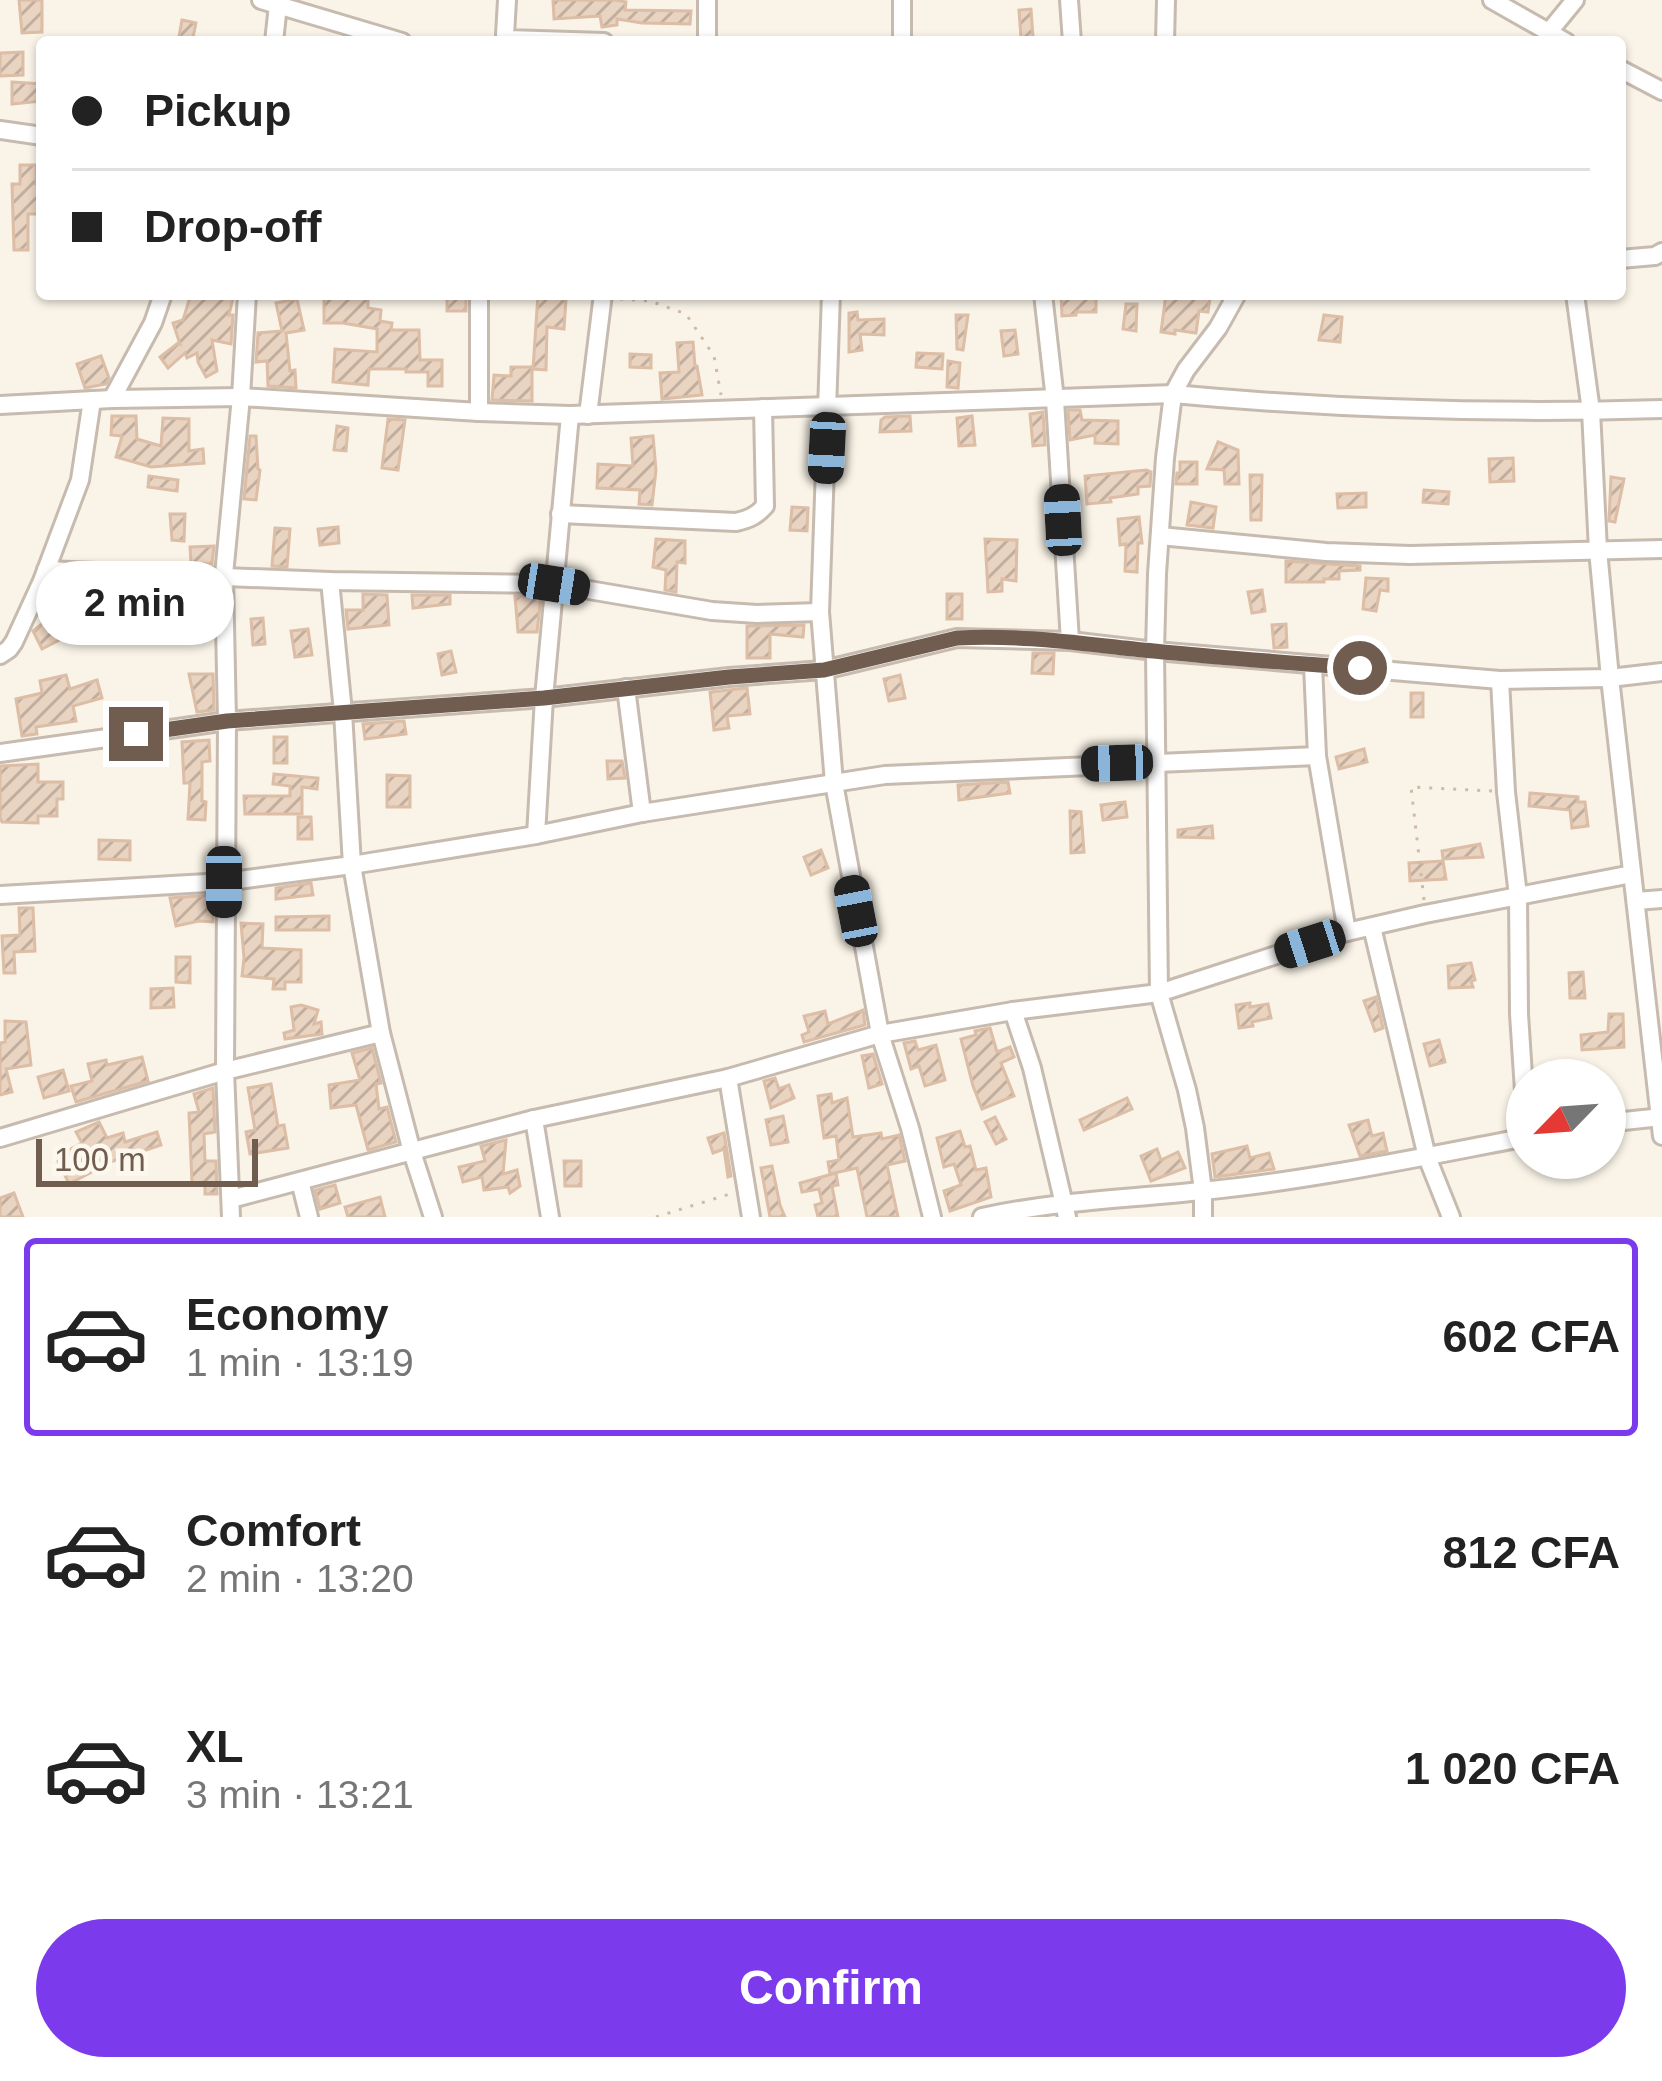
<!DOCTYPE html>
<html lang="en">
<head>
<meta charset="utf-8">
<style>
  body { margin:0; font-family:Helvetica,sans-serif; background:#f2f2f2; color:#222; height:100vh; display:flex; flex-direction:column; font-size:45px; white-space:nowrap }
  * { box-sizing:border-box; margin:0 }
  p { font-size:39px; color:#767676 }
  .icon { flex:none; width:66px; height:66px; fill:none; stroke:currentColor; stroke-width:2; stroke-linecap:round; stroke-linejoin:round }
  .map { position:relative; height:1217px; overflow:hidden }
  .sheet { display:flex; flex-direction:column; background:#fff; flex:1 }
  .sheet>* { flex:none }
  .top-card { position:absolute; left:36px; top:36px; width:1590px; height:264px; border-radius:12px; box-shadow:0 3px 9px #0004; display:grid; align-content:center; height:264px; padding:0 36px; background:#fff }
  .needle { width:78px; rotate:245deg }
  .controls { position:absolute; left:1506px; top:1059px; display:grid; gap:24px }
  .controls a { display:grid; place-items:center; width:120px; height:120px; border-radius:50%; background:#fff; box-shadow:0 3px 9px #0004; font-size:60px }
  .scale { position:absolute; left:36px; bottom:30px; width:222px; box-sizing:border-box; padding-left:12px; border:6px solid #705d50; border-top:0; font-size:33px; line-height:42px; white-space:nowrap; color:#705d50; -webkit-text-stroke:9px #fdf8ee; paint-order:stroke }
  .end { position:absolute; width:54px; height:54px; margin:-27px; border:15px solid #705d50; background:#fff; box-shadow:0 0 0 6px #fff }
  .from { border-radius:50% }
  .bubble { position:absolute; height:84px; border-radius:42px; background:#fff; box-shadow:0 3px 9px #0004; font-size:39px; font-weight:700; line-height:84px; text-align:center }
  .car { position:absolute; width:36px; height:72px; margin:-36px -18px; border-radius:15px; box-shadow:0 0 9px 3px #0007; background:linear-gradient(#222 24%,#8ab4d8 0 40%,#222 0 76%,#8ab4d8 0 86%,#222 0) }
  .top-card b { display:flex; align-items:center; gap:42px; height:114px; font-size:45px }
  .top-card b+b { border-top:3px solid #e0e0e0 }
  .top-card i { width:30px; height:30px; background:#222 }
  ul { padding:21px 0 0; list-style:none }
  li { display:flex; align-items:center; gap:36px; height:198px; margin:0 24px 18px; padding:0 12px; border:6px solid transparent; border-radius:12px }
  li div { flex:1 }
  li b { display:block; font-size:45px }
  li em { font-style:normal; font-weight:700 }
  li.current { border-color:#7c3aed }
  li>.icon { width:108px; height:108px; stroke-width:1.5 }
  .button { display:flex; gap:24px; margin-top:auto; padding:24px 36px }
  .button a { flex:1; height:138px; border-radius:72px; background:#7c3aed; color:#fff; font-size:48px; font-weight:700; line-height:138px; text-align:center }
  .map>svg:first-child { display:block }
  .building { fill:url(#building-hatch); stroke:#dcbda6; stroke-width:3 }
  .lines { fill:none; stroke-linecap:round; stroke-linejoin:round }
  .street-casing { stroke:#c7baae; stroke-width:22 }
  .path { stroke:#d0b9a7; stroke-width:3; stroke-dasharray:3 9; stroke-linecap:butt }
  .street { stroke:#fff; stroke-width:16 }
  .route { stroke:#705d50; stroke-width:15 }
</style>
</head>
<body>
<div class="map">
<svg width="1662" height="1217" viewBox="0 0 1662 1217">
  <defs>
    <pattern id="building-hatch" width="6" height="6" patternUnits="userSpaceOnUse" patternTransform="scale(3)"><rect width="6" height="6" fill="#e9d3c1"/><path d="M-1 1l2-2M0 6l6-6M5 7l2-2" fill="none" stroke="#c1ae9f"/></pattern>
  </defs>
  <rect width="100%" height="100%" fill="#faf4e8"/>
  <g class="building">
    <path d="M19,0H42V32L22,33Z"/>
    <path d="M553,0H616L626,2L625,10L691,11L690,24L642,23L617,19V25L602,27L600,16L554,19Z"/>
    <path d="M1031,9L1033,37L1021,38L1019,10Z"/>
    <path d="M182,20L196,23L192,42H178Z"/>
    <path d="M23,52V75L0,76V53Z"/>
    <path d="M12,82L42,84V101L12,104Z"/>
    <path d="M20,165H36V184L42,183V214H28V250H14L12,184H20Z"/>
    <path d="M191,294H234L229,315H233L231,344L212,340L217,371L206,377L198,362L197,353L187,358L185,353L168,368L160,357L178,343L180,344L173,323L183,320Z"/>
    <path d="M324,294H368V308L381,310L380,321L392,323L391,330H419L420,360H442V386H428V372H406V369H369L368,385L333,382L335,349L377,352V329L343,323H324Z"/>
    <path d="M538,294H562V299H566L564,329L547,327L546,370L533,369Z"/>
    <path d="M1061,294L1096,298V312H1076V315L1062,316Z"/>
    <path d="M1166,294H1201L1200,296L1210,298L1208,312L1199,311L1196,333L1175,330V334L1161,332Z"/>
    <rect x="447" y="297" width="19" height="14"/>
    <path d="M297,299L304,330L286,333L290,371L295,370L296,388L268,386L267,361L256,362L258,333L282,331L276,303Z"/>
    <path d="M1126,304H1137L1136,331L1123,329Z"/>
    <path d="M857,312L858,320L884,319V335L860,334L862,350L849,352V313Z"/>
    <path d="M956,315H968L963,350L957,349Z"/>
    <path d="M1324,315L1342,317L1340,342L1319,340Z"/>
    <path d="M1015,330L1018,354L1004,356L1001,331Z"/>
    <path d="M693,342L695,366H697L702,395L662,399L660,373L679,372L677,343Z"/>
    <path d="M917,353L943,354L942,369L916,367Z"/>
    <path d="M630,354L651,355V368L630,367Z"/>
    <path d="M101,356L109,378L106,384L85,388L77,364Z"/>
    <path d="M948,361L960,363L958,388L947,387Z"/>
    <path d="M511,367H532V401L492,400L494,375L511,376Z"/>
    <path d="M1068,410H1080L1082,420L1118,421V444L1095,443V435L1070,440Z"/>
    <path d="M1043,412L1045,445L1033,446L1030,414Z"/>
    <path d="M112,416H136L137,439L161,446L163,418L189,419V451L203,449L204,463L151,467L116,457L122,436L111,435Z"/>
    <path d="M910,416L911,431L880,432L881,420L885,417Z"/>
    <path d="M972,416L975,445L959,446L957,418Z"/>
    <path d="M388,419L405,420L398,470L382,468Z"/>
    <path d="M337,426L348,428L346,451L334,450Z"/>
    <path d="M250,436H256L258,469L260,470L256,500L244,499Z"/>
    <path d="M653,436L656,470L652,505L639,504L640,490L597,488L598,464L633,466L631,438Z"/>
    <path d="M1218,442L1238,450L1239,484H1225L1224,470L1207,469Z"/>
    <path d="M1513,458L1514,481L1490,482L1489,459Z"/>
    <path d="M1180,462H1197V484H1176L1177,473H1180Z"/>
    <path d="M1146,470L1151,472L1150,486L1138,487V494L1110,498L1111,502L1087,504L1085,476Z"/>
    <path d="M1250,475H1262L1261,520H1251Z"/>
    <path d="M149,476L178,480L177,491L148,487Z"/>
    <path d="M1611,477L1624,479L1615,522L1609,521Z"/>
    <path d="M1424,490L1449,492L1448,504L1423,502Z"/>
    <path d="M1366,493V507L1338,508L1337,494Z"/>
    <path d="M1191,502L1216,507L1213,528L1187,525Z"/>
    <path d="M792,507L808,508L807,531L790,530Z"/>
    <path d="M170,514H185L184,541L172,540Z"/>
    <path d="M1139,517L1142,543H1138L1137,572L1125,571L1126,544L1120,545L1118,519Z"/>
    <path d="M338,527L339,543L320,545L318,529Z"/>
    <path d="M275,528L290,529L287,567L272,566Z"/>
    <path d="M656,539L685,541V563L677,562L676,592L665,590L666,570L653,567Z"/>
    <path d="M985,539L1017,540L1016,581L1002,579V591L988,592Z"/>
    <path d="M214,546L212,564L191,563L190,547Z"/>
    <path d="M1286,561L1360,566V570L1339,571V579H1324V582H1286Z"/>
    <path d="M1366,578L1388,579V591L1380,590L1376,611L1363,609Z"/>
    <path d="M184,588L212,589V627L188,629Z"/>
    <path d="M1262,590L1265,611L1252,613L1248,592Z"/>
    <path d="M77,591L90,614L82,618L86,630L75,634V632L42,649L33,631L43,623L52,626L44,607L46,603Z"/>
    <path d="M363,594L387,595L389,625L348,629L346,610H363Z"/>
    <rect x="947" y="594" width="15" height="25"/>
    <path d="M412,595H450V604L413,608Z"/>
    <path d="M515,596L541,597L537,632H518Z"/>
    <path d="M263,618L265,644L253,645L251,619Z"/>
    <path d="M1286,624L1287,647L1274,648L1272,625Z"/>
    <path d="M804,625L803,637L770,634V658H747V626Z"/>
    <path d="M308,629L312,655L295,657L291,631Z"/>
    <path d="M451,651L456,672L442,675L438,654Z"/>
    <path d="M1033,653H1054L1053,674L1032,673Z"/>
    <path d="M189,674H213L214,710L197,712Z"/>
    <path d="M66,675L70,689L97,680L102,698L73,706L76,721L36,727L37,734L22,736L16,699L42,693L40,681Z"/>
    <path d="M900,675L905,698L889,701L884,679Z"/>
    <path d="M747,688L750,714L727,716L729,728L714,730L710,692Z"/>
    <rect x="1411" y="693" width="12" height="24"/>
    <path d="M404,721L406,734L365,739L363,724Z"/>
    <rect x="274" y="737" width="13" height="26"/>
    <path d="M209,740L210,761L202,762V801L206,802L205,820L188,819L190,783H184L182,742Z"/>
    <path d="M1364,749L1367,762L1339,769L1336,757Z"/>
    <path d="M607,761H622L625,778L608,779Z"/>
    <path d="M38,764V782H63V799H57V816H38V823L2,822L0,818V766Z"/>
    <path d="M274,774L318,778L317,789L302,787V814H245L244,796H290V786L273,784Z"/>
    <path d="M387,775L410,776V807H387Z"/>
    <path d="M1008,782L1010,793L959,800L958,785Z"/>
    <path d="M1530,793L1578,797V802H1585L1588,826L1572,828L1570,810L1529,806Z"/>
    <path d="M1125,802L1127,817L1103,820L1101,805Z"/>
    <path d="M1070,811L1081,812L1084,852L1071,853Z"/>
    <path d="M298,817H311L312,839H298Z"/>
    <path d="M1212,826L1213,838L1178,837V830Z"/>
    <path d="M99,840L130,841V860L99,859Z"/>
    <path d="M1480,844L1483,857L1443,859L1442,851Z"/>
    <path d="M821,850L828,868L811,875L804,857Z"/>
    <path d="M1443,861L1446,879L1410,881L1409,863Z"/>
    <path d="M311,883L313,895L276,899V888Z"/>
    <path d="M213,895V922L199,921L176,926L170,898Z"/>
    <path d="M19,908H33L35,951L14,952L15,973H4L2,936L20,935Z"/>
    <path d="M329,916V930H276V917Z"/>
    <path d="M241,923L263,924L262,948L301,950V982H285V989H273L274,979L242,976L244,958Z"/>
    <path d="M176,957H190V983L176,982Z"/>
    <path d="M1471,963L1475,980L1471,981L1473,987L1449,988L1448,966Z"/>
    <path d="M1583,972L1585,998H1570L1569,973Z"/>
    <path d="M173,988L174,1007L151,1008V989Z"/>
    <path d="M1376,997L1383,1028L1375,1031L1364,1001Z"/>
    <path d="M1250,1003V1007L1268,1004L1271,1018L1252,1022L1253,1026L1239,1028L1236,1005Z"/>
    <path d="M301,1005L318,1010L314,1024L321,1022L322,1034L285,1039L284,1033L294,1030L291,1007Z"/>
    <path d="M863,1010L865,1025L804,1042L802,1035L809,1032L804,1016L825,1011L828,1024Z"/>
    <path d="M1609,1014H1623L1624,1047L1582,1050L1581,1035L1608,1032Z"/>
    <path d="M5,1021L26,1022L31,1065L6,1069L12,1092L0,1095V1043L5,1042Z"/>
    <path d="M990,1028L997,1052L1010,1047L1014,1057L1001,1063L1014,1096L982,1109L973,1086L961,1039L976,1035L975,1031Z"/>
    <path d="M1439,1040L1445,1062L1430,1066L1424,1044Z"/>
    <path d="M915,1041L918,1050L936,1045L945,1080L925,1086L919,1066L911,1069L904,1043Z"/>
    <path d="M372,1048L381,1083L376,1084L379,1109L387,1107L396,1142L368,1150L356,1105L331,1108L329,1085L360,1080L352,1053Z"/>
    <path d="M873,1054L882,1084L869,1088L862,1056Z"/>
    <path d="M142,1057L148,1081L76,1102L71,1086L92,1081L88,1064L106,1060L107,1065Z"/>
    <path d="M63,1070L69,1091L44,1098L38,1077Z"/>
    <path d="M775,1078L779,1089L789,1085L794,1098L771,1108L764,1081Z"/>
    <path d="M271,1084L278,1126L284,1125L288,1148L250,1154L246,1132L255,1130L248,1088Z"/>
    <path d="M213,1088L215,1132L204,1134L205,1161H216L217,1194H205V1182L192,1183L189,1113L199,1112L194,1094Z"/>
    <path d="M831,1094L832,1103L847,1098L853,1137L881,1133L882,1139L899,1135L905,1161L887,1165L898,1217H867L857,1168L830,1174L828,1162L839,1160L836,1136L824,1138L818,1096Z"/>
    <path d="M1127,1098L1132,1109L1084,1130L1080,1120Z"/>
    <path d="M783,1116L788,1142L771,1145L766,1120Z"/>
    <path d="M995,1117L1006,1139L996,1144L985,1122Z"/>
    <path d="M1368,1120L1372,1136L1383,1133L1387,1151L1360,1156L1349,1125Z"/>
    <path d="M99,1122L107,1138L123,1133L125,1142L157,1132L161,1145L113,1161L69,1184L56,1157L82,1143L76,1132Z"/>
    <path d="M960,1131L965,1147L970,1146L976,1170L986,1168L991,1197L950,1211L944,1191L961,1185L954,1164L944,1167L937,1138Z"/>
    <path d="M724,1133L731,1176L728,1177L724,1149L713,1153L708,1138Z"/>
    <path d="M506,1140L503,1174L517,1170L520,1186L510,1193L508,1187L484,1190L482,1177L463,1182L459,1167L485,1161L481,1146Z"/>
    <path d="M1247,1146L1250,1158L1269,1153L1274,1169L1215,1177L1212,1154Z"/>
    <path d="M1157,1149L1161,1160L1178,1152L1185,1168L1151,1181L1141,1156Z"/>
    <path d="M564,1161H581V1186H565Z"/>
    <path d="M772,1166L780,1205L785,1217H770L761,1168Z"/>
    <path d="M836,1173L838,1185L832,1186L838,1217H818L815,1205L822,1203L819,1189L802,1192L800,1183Z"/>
    <path d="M335,1185L340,1203L320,1209L315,1190Z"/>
    <path d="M14,1193L23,1217H0V1198Z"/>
    <path d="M380,1197L385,1217H348L345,1207Z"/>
  </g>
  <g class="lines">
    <defs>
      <g id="street">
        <path d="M261,0L402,42"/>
        <path d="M507,0L505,35L508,39L604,42"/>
        <path d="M707,0V42"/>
        <path d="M1069,0L1072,42"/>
        <path d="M1492,0L1566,42"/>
        <path d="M1548,41V33L1575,0"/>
        <path d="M274,42L278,5"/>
        <path d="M902,42V0"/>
        <path d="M1165,42L1166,0"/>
        <path d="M1620,69L1662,91"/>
        <path d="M0,130L42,136"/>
        <path d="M1620,259L1655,256L1662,252"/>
        <path d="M831,294L820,612L834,783L880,1034L910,1128L932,1217"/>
        <path d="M1043,294L1055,400L1070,641"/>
        <path d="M1575,294L1591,411L1598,550L1610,678L1662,1136"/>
        <path d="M112,399L153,323L163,294"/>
        <path d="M0,405L112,399L241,397L479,412L570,415L1173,394C1335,409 1499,414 1662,409"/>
        <path d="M479,412V294"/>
        <path d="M588,415L603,294"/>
        <path d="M560,514L736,522C749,519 756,516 765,506L763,408"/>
        <path d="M1160,536L1326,552L1410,555L1662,549"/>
        <path d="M46,570L330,581L554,584L712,611L757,614L820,612"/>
        <path d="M330,581L343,712L352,865L381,1033L412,1152L433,1217"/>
        <path d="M0,655L9,649L14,642L42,581L80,480L92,400"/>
        <path d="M1313,665L1317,756L1347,932"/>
        <path d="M1500,680L1506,792L1518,896L1519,1014L1527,1137"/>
        <path d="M626,688L642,813"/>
        <path d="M0,753L227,721L544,698L729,677L824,670L957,638L1070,641L1155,651L1500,680L1610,678L1662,672"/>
        <path d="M536,835L544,698L570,415"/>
        <path d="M0,895L224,882L352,865L536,835L642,813L885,775L1317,756"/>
        <path d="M1636,901L1662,899"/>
        <path d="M1372,927L1427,1157L1451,1217"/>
        <path d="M1013,1011L1032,1068L1067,1217"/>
        <path d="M728,1078L751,1217"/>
        <path d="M534,1119L550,1217"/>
        <path d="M1605,1123L1662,1117"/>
        <path d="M0,1138L225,1071L381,1033"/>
        <path d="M300,1181L309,1217"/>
        <path d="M231,1199L534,1119L728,1078L880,1034L1013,1011L1159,993L1347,932L1425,914L1632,874"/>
        <path d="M231,1217L225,1071L227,721L224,575L241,397L247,294"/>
        <path d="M982,1217C1055,1201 1127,1199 1201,1191C1308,1181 1421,1157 1527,1137"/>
        <path d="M1203,1217V1191L1195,1128L1187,1090L1159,993L1155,651L1157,574L1165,458L1173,394L1186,370L1218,328L1237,294"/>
      </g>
    </defs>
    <use href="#street" class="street-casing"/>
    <g class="path">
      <path d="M620,299L650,301L686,314L714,356L721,395"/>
      <path d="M1424,900L1411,787L1492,791"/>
      <path d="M656,1217L733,1193"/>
    </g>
    <use href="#street" class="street"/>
  </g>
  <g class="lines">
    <path class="route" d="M136,734L227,721L544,698L729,677L824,670L957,638C1023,634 1089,645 1154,651C1222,658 1291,663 1360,668"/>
  </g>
</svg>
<div class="controls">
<a><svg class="needle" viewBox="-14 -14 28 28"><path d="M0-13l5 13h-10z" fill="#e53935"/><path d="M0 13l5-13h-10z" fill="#767676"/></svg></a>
</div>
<div class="scale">100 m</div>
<i class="end from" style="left:1360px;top:668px"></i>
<i class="end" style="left:136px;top:734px"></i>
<div class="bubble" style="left:36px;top:561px;width:198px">2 min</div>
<i class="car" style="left:827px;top:448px;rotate:183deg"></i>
<i class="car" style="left:1063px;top:520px;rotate:357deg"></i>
<i class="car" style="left:554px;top:584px;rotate:99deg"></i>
<i class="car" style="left:1117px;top:763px;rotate:268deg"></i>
<i class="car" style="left:224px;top:882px;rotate:180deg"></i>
<i class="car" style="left:856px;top:911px;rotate:349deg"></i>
<i class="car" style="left:1310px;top:944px;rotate:252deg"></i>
<div class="top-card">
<b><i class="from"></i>Pickup</b>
<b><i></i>Drop-off</b>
</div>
</div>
<section class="sheet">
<ul>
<li class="current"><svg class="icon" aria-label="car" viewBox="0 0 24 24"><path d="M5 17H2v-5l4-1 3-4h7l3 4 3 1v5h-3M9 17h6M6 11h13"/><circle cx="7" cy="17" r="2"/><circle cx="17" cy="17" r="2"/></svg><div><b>Economy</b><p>1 min · 13:19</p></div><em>602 CFA</em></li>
<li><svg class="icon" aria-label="car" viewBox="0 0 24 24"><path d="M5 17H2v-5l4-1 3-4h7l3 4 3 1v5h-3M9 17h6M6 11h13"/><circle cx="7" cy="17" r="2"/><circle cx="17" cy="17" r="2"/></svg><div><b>Comfort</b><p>2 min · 13:20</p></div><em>812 CFA</em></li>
<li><svg class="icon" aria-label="car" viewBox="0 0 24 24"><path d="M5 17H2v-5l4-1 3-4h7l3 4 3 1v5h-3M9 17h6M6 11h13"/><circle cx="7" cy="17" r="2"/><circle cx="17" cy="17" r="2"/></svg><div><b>XL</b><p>3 min · 13:21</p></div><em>1 020 CFA</em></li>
</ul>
<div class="button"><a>Confirm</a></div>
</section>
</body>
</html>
